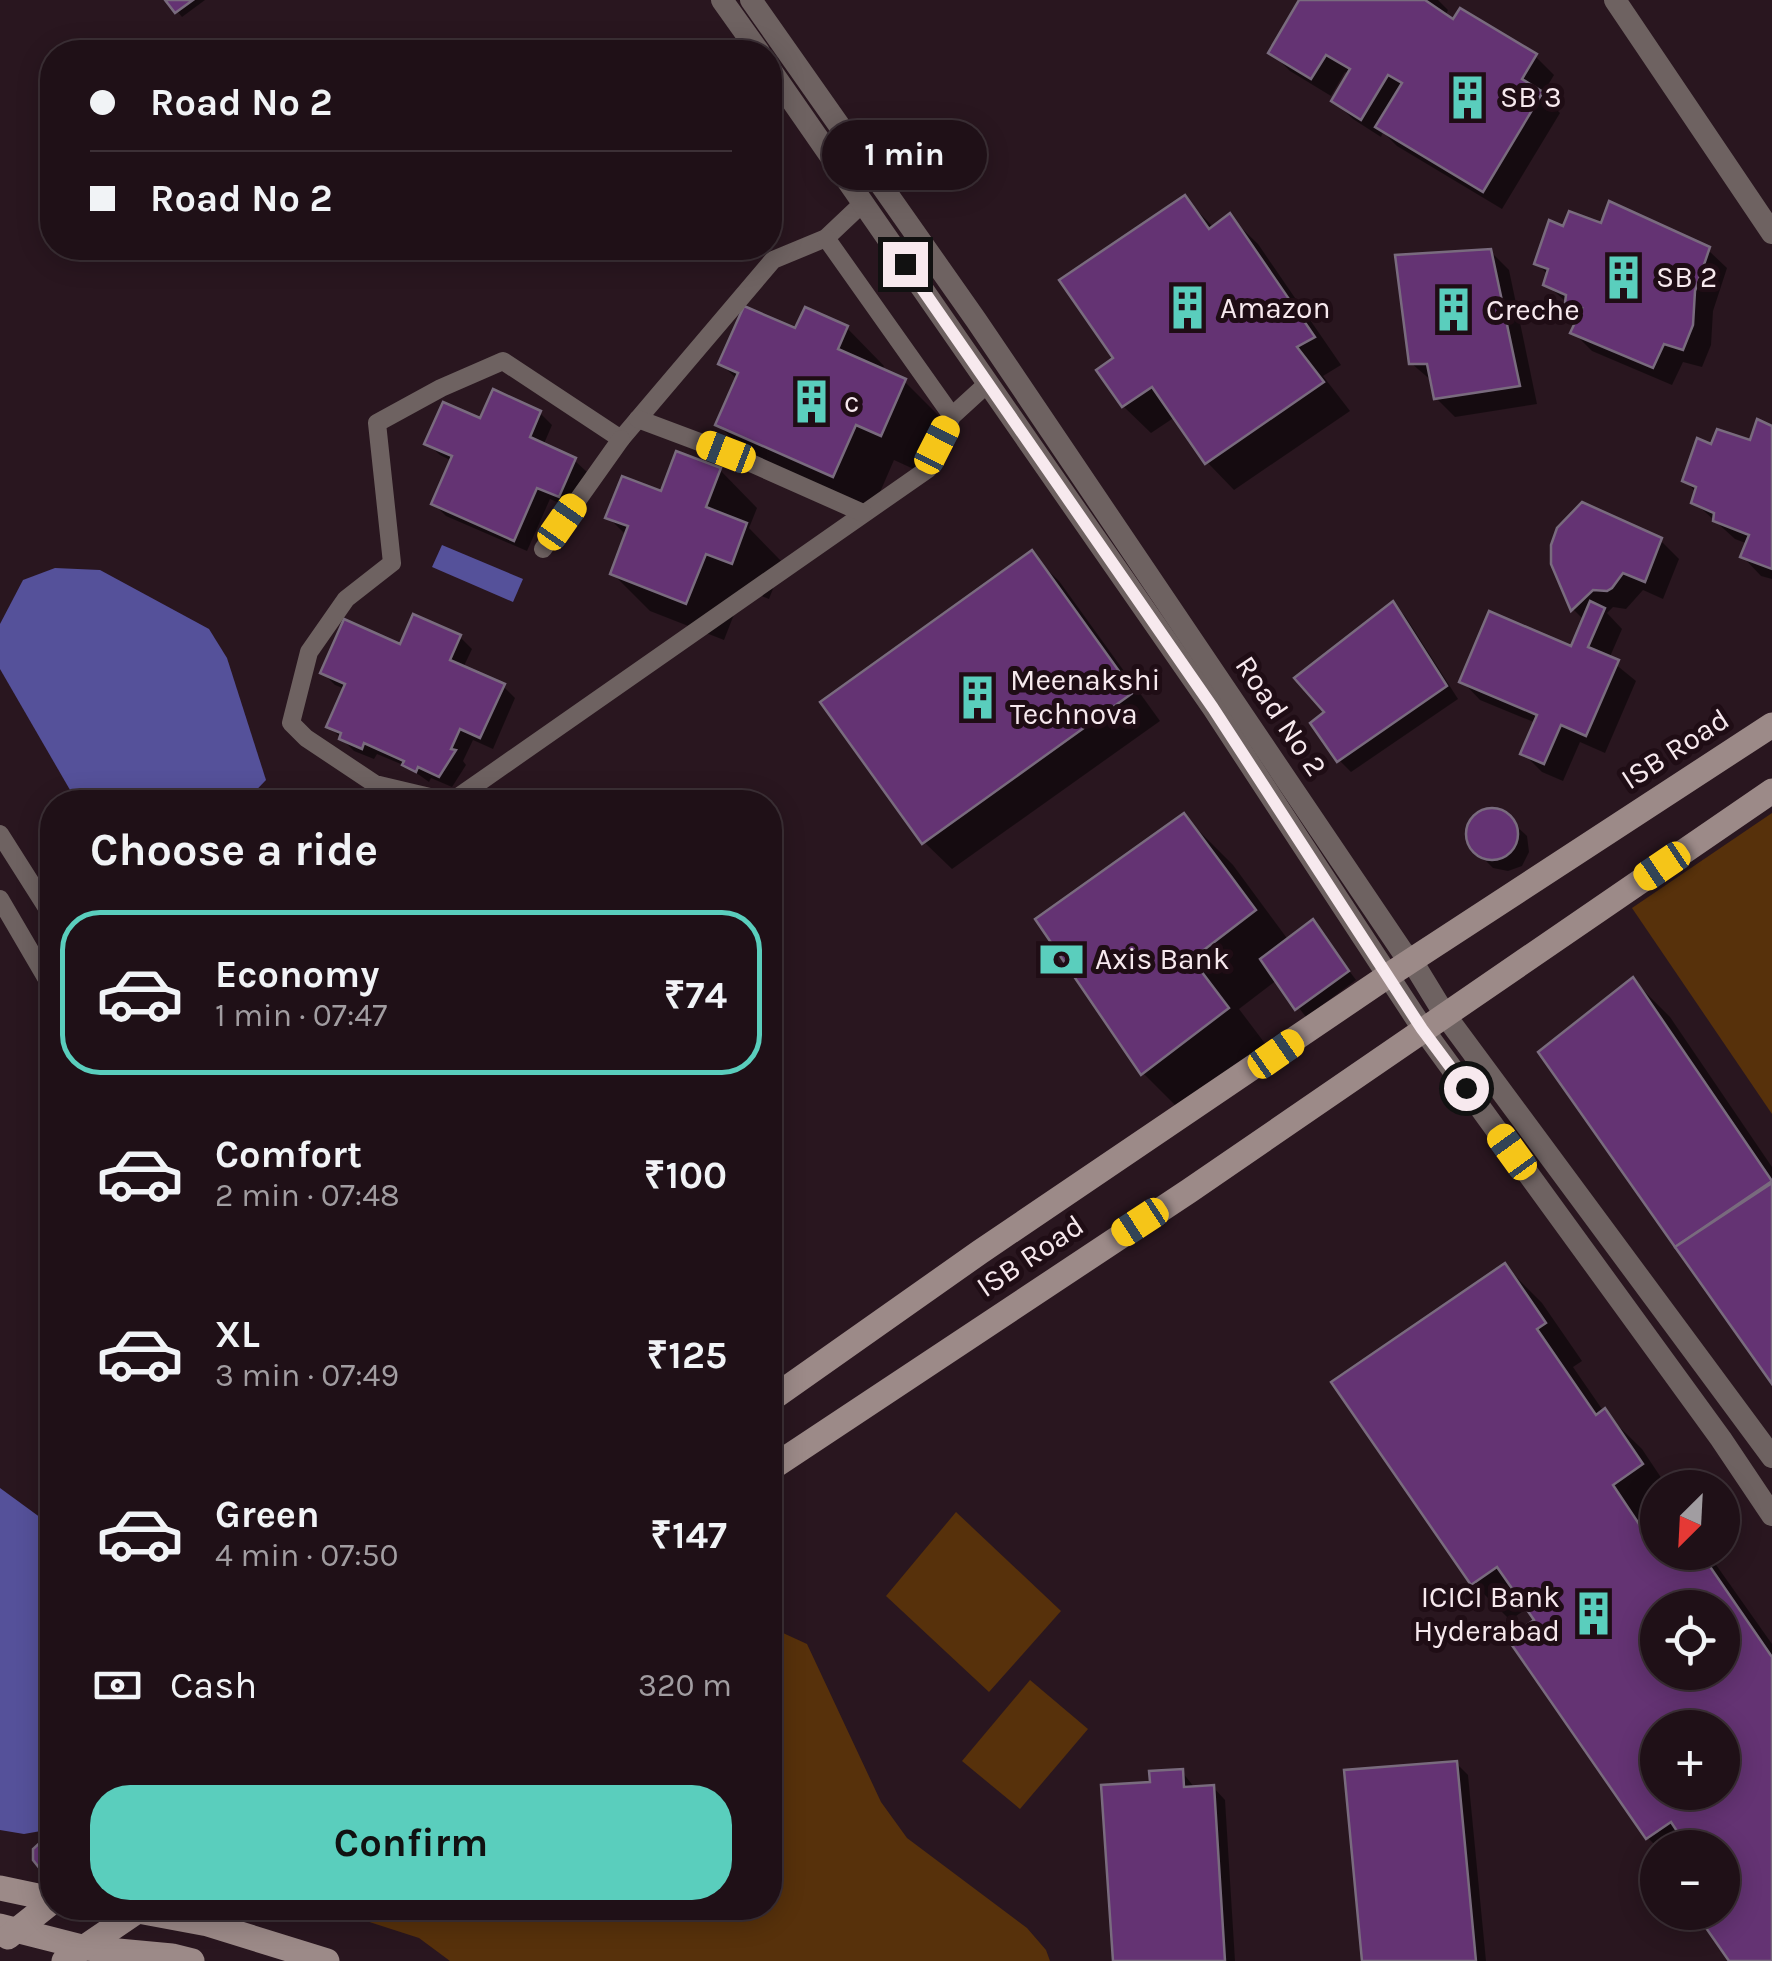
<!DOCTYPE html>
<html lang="en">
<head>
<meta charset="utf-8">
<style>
  body { margin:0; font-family:Karla,sans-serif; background:#2c1e24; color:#f1f3f6; height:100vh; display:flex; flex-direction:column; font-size:38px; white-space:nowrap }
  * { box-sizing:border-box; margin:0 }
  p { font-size:32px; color:#a19da1 }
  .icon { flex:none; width:55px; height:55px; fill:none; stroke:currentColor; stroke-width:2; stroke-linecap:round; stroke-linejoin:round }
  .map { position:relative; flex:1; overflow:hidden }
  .panel { position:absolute; left:40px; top:790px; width:742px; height:1130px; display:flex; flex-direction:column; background:#1f1017; border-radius:40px; box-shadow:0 5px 25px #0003,0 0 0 2px #3c3036 }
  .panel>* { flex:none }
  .banner { position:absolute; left:40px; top:40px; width:742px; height:220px; border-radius:40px; box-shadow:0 5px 25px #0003,0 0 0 2px #3c3036; display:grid; align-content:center; height:220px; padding:0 50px; background:#1f1017 }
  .needle { width:65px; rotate:204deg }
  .controls { position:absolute; left:1640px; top:1470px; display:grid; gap:20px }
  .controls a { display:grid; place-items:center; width:100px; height:100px; border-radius:50%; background:#1f1017; box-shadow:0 5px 25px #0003,0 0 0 2px #3c3036; font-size:50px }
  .end { position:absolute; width:45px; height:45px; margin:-22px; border:12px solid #f7e9ee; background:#111; box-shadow:0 0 0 5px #111 }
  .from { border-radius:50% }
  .bubble { position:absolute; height:70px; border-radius:35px; background:#1f1017; box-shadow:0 5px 25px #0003,0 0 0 2px #3c3036; font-size:32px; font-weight:700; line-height:70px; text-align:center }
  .car { position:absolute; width:30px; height:60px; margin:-30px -15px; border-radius:12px; box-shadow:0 0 8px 2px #0007; background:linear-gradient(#f5c518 24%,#345 0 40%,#f5c518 0 76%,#345 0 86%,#f5c518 0) }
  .banner b { display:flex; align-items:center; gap:35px; height:95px; font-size:38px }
  .banner b+b { border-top:2px solid #3c3036 }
  .banner i { width:25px; height:25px; background:#f1f3f6 }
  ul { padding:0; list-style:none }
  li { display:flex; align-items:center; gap:30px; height:165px; margin:0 20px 15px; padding:0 30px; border:5px solid transparent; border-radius:40px }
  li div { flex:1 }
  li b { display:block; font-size:38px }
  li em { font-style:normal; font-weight:700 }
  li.active { border-color:#5acebd }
  li>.icon { width:90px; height:90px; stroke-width:1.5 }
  h2 { padding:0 50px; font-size:45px; line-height:120px }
  .pay { display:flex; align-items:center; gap:25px; height:110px; padding:0 50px; font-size:38px }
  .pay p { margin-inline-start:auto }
  .action { display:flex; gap:20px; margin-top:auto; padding:20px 50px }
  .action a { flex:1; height:115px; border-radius:40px; background:#5acebd; color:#111; font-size:40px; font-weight:700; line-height:115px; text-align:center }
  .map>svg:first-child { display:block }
  .green { fill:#57310b }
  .water { fill:#55519a }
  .shadow { fill:#0007; fill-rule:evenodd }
  .building { fill:#643373; stroke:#796b7e; stroke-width:2.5; fill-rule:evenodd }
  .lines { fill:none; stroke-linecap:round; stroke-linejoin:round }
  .minor { stroke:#6e6261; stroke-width:18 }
  .tertiary { stroke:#6e6261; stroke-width:22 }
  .secondary { stroke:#9c8a88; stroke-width:25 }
  .route { stroke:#f7e9ee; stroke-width:12 }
  .labels { text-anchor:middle; stroke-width:10; stroke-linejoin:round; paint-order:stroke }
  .poi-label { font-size:30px; fill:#f7e9ee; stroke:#1f0d15; text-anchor:start }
  .street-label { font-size:30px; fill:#f7e9ee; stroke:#1f0d15 }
</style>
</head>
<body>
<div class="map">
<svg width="1772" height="1961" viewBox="0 0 1772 1961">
  <rect width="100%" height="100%" fill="#29161f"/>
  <g class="green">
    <path d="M1772,813V1114L1632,908Z"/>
    <path d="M956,1512L1061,1611L989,1692L886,1596Z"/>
    <path d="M770,1627L807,1644L881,1802L907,1838L1027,1928L1046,1950L1050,1961H450L419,1938L326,1908H770Z"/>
    <path d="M1030,1680L1088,1729L1020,1809L962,1761Z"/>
  </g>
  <g class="water">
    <path d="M442,545L523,579L513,602L432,567Z"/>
    <path d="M55,568L100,570L209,629L227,658L266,780L245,802H77L0,669V624L23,580Z"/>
    <path d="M0,1488L52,1526V1829L24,1834L0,1830Z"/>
  </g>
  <g class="shadow">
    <path d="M168,0H205L182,17Z"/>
    <path d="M1302,0H1438L1448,10L1445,17L1535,56L1554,75L1542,95L1560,113L1502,209L1397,146L1383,132L1381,137L1353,119L1334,101L1350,75L1345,72L1331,96L1290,71L1271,52Z"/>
    <path d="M1185,198L1214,228L1230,217L1258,244L1341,365L1323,376L1350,411L1234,490L1207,462L1175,417L1151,433L1123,406L1117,358Z"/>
    <path d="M1603,226L1708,250L1727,268L1713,311L1711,345L1702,367L1683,362L1672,385L1592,351L1573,332L1581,315L1546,284L1548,275L1537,263L1564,229Z"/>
    <path d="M1490,251L1509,270L1537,404L1455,417L1436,398L1433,382L1411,363Z"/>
    <path d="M847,328L884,366L882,371L904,381L942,419L918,471L894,460L871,513L756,462L718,425L738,380L721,364L796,331Z"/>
    <path d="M540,413L552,425L543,446L574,460L587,472L571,508L550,499L527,551L446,516L434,504L452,461L440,455L427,443Z"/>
    <path d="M1772,428V579L1761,576L1743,557L1748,544L1735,539L1694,502L1697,493L1684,480L1712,447L1751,444Z"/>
    <path d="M720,470L757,508L749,528L783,563L769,599L744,589L724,640L650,611L613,574L627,536L608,517Z"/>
    <path d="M1660,540L1679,559L1663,599L1643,590L1626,609L1613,607L1607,613L1622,629L1609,659L1636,681L1605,753L1580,742L1563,781L1542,772L1523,753L1536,723L1480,700L1462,681L1573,650L1585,621L1573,609L1554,563Z"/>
    <path d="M1031,554L1059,581L1160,721L952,869L924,842Z"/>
    <path d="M1393,604L1405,616L1458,699L1351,772L1339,760Z"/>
    <path d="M460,637L472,649L463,668L503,686L515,698L493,749L473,740L463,761L466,765L452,787L431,778L429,782L408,767L377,754L374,759L354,751L329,726L345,689L335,685L323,673L401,647Z"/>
    <path d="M1485,812H1501L1527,836L1529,852L1522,866L1508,871L1493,868L1474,849L1469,835L1473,821Z"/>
    <path d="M1184,816L1233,865L1289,941L1313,922L1356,980L1306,1017L1277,980L1239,1009L1276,1058L1192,1122L1143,1073Z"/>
    <path d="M1633,980L1670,1017L1772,1167V1379L1542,1052Z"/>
    <path d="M1505,1266L1542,1303L1582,1361L1573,1367L1604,1412L1642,1449L1668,1488H1658V1517L1648,1524L1657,1536L1658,1552H1707L1772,1644V1961H1732L1722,1912V1848H1658L1648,1838L1537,1621L1528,1608L1510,1620L1473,1583ZM1658,1608H1722V1672H1658ZM1658,1728H1722V1792H1658Z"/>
    <path d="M1456,1763L1468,1775L1486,1961H1365Z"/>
    <path d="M1182,1772L1195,1788L1213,1787L1225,1800L1235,1961H1115L1153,1784Z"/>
  </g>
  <g class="building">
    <path d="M165,0H193L175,13Z"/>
    <path d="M1299,0H1425L1453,19L1460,8L1537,54L1522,79L1543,92L1483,192L1375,127L1402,83L1388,75L1361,120L1331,101L1350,69L1326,55L1311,79L1268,53Z"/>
    <path d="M1185,195L1209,229L1230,213L1315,337L1297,347L1324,382L1205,464L1152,387L1122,407L1096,370L1113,358L1059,280Z"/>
    <path d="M1609,201L1710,247L1695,291L1693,325L1683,350L1664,344L1653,368L1570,333L1582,308L1565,303L1566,295L1543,285L1548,269L1534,264L1549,220L1563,226L1569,211L1601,223Z"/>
    <path d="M1491,249L1520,386L1434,399L1427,364H1409L1395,255Z"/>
    <path d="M744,306L795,328L805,307L848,326L838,349L906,379L881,436L856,425L833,477L715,425L738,373L718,364Z"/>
    <path d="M493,389L541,411L530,437L576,458L559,497L537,488L514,541L431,504L452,456L424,444L443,402L480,418Z"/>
    <path d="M1757,419L1772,426V569L1740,557L1749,535L1713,521L1714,513L1691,503L1696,487L1682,481L1697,438L1711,444L1717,429L1750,440Z"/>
    <path d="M676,451L721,468L706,507L747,523L732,564L706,554L686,604L610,574L628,526L605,518L622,476L661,491Z"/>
    <path d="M1582,502L1662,538L1645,582L1623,573L1612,588L1607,591L1593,590L1571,611L1551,564V545L1557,528Z"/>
    <path d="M1032,550L1134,692L922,844L820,702Z"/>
    <path d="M1393,601L1447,686L1337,762L1310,723L1324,712L1294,678Z"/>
    <path d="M1590,601L1605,608L1588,647L1619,660L1586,736L1561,725L1544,764L1520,754L1537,715L1459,682L1489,611L1571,646Z"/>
    <path d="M413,614L461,635L450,660L505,684L480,738L460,729L451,749L456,750L439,777L418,767L416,772L402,765L404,761L364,743L362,749L339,739L341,733L326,727L345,684L320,673L344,619L400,644Z"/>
    <circle cx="1492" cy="834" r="26"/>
    <path d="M1184,813L1256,910L1192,959L1229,1008L1141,1075L1035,919Z"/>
    <path d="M1313,919L1349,971L1295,1010L1260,959Z"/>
    <path d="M1633,977L1772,1181L1675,1247L1538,1052Z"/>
    <path d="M1772,1183V1384L1675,1247Z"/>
    <path d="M1505,1263L1546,1323L1537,1329L1596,1415L1605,1408L1643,1464L1613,1485L1649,1539L1658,1533V1552H1700L1772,1657V1961H1729L1695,1912H1722V1848H1688L1671,1822L1646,1839L1507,1638L1534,1620L1497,1567L1471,1585L1331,1382ZM1658,1608H1722V1672H1658ZM1658,1728H1722V1792H1658Z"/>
    <path d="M1457,1761L1476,1961H1362L1344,1770Z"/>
    <path d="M1183,1769L1184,1787L1214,1785L1225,1961H1113L1101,1785L1150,1782L1149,1771Z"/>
    <path d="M45,1838L52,1839L51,1872L40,1869L33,1860V1849Z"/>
  </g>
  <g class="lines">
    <g class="minor">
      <path d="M863,203L826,238L773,260L621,439L503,361L441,388L377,423L392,563L346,599L309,652L291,723L306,738L375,784L451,802L928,469L952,416L987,384"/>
      <path d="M826,238L952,416"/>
      <path d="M638,419L726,452L863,513"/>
      <path d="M543,549L621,439"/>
      <path d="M0,834L52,916"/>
      <path d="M0,899L52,988"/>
    </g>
    <g class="tertiary">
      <path d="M722,0L759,52"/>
      <path d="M751,0L976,320L1402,951L1412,961L1445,1015L1772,1457"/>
      <path d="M1615,0L1772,233"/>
      <path d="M770,69L1213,708L1423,1029L1721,1439L1772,1515"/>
    </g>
    <g class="secondary">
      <path d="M770,1400L980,1252L1389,975L1772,725"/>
      <path d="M770,1469L1189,1191L1772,791"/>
      <path d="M0,1888L52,1899"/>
      <path d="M122,1908L208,1924L327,1961"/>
      <path d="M0,1926L86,1948L172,1956L192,1961"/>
      <path d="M8,1937L52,1902"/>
      <path d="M64,1961L142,1908"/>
    </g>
  </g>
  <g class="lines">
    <path class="route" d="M905,264L1213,708L1422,1029L1466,1088"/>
  </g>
  <defs>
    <symbol id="building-bare" viewBox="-9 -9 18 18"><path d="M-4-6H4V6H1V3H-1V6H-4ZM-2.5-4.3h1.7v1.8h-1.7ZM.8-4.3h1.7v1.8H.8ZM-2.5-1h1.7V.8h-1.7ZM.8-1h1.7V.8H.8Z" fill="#5acebd" stroke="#1f0d15" stroke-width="2.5" paint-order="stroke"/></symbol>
    <symbol id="bank-bare" viewBox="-9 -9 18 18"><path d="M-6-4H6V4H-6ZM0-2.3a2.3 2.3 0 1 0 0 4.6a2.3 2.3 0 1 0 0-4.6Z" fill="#5acebd" stroke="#1f0d15" stroke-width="2.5" paint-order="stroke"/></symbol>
  </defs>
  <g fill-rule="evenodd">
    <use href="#building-bare" x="1436" y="66" width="63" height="63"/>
    <use href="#building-bare" x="1592" y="246" width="63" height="63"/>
    <use href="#building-bare" x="1156" y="276" width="63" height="63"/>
    <use href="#building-bare" x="1422" y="278" width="63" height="63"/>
    <use href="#building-bare" x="780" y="370" width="63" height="63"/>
    <use href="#building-bare" x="946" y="666" width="63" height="63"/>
    <use href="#bank-bare" x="1030" y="928" width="63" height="63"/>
    <use href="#building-bare" x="1562" y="1582" width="63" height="63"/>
  </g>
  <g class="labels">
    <g class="poi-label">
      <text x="1500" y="107">SB 3</text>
      <text x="1656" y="287">SB 2</text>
      <text x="1220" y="318">Amazon</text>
      <text x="1486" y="320">Creche</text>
      <text x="844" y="412">c</text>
      <text x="1010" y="690">Meenakshi<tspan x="1010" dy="34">Technova</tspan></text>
      <text x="1095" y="969">Axis Bank</text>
      <text x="1560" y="1607" text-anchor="end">ICICI Bank<tspan x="1560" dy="34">Hyderabad</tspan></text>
    </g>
    <g class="street-label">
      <text transform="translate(1281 716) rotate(56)" y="10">Road No 2</text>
      <text transform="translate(1675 749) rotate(-33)" y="10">ISB Road</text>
      <text transform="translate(1030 1256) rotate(-34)" y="10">ISB Road</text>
    </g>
  </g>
</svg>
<div class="controls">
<a><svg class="needle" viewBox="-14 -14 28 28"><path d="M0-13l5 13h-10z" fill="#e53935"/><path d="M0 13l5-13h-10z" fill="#a19da1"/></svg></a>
<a><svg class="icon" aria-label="locate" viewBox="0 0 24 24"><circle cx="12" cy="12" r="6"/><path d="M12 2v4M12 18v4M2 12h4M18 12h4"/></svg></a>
<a>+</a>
<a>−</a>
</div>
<i class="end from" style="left:1466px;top:1088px"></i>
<i class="end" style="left:905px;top:264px"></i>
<div class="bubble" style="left:822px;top:120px;width:165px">1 min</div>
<i class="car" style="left:937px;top:445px;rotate:27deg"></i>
<i class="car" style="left:726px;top:452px;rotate:291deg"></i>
<i class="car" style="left:562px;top:522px;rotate:35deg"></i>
<i class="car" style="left:1662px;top:866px;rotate:236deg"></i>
<i class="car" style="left:1276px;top:1054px;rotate:55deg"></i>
<i class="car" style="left:1512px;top:1152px;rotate:324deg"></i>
<i class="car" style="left:1140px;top:1222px;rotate:237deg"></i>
<div class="banner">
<b><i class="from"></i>Road No 2</b>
<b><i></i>Road No 2</b>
</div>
<section class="panel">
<h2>Choose a ride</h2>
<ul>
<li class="active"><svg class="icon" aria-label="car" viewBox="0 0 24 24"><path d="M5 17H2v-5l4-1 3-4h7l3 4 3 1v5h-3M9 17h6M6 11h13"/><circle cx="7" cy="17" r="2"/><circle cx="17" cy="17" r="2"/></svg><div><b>Economy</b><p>1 min · 07:47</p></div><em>₹74</em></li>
<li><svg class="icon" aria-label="car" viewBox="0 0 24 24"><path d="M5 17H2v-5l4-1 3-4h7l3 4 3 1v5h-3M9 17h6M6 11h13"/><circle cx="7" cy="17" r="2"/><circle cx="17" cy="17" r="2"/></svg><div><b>Comfort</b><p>2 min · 07:48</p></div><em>₹100</em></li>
<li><svg class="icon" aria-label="car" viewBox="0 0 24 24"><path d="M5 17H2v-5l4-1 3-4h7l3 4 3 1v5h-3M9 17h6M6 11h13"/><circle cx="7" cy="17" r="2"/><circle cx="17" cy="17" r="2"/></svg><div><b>XL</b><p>3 min · 07:49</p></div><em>₹125</em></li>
<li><svg class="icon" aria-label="car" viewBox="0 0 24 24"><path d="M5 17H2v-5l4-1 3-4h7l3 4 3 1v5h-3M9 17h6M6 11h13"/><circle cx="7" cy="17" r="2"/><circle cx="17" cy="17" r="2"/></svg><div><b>Green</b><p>4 min · 07:50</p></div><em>₹147</em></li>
</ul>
<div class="pay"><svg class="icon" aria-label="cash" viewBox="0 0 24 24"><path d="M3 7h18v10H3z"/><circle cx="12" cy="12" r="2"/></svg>Cash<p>320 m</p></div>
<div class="action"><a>Confirm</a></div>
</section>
</div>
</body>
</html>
